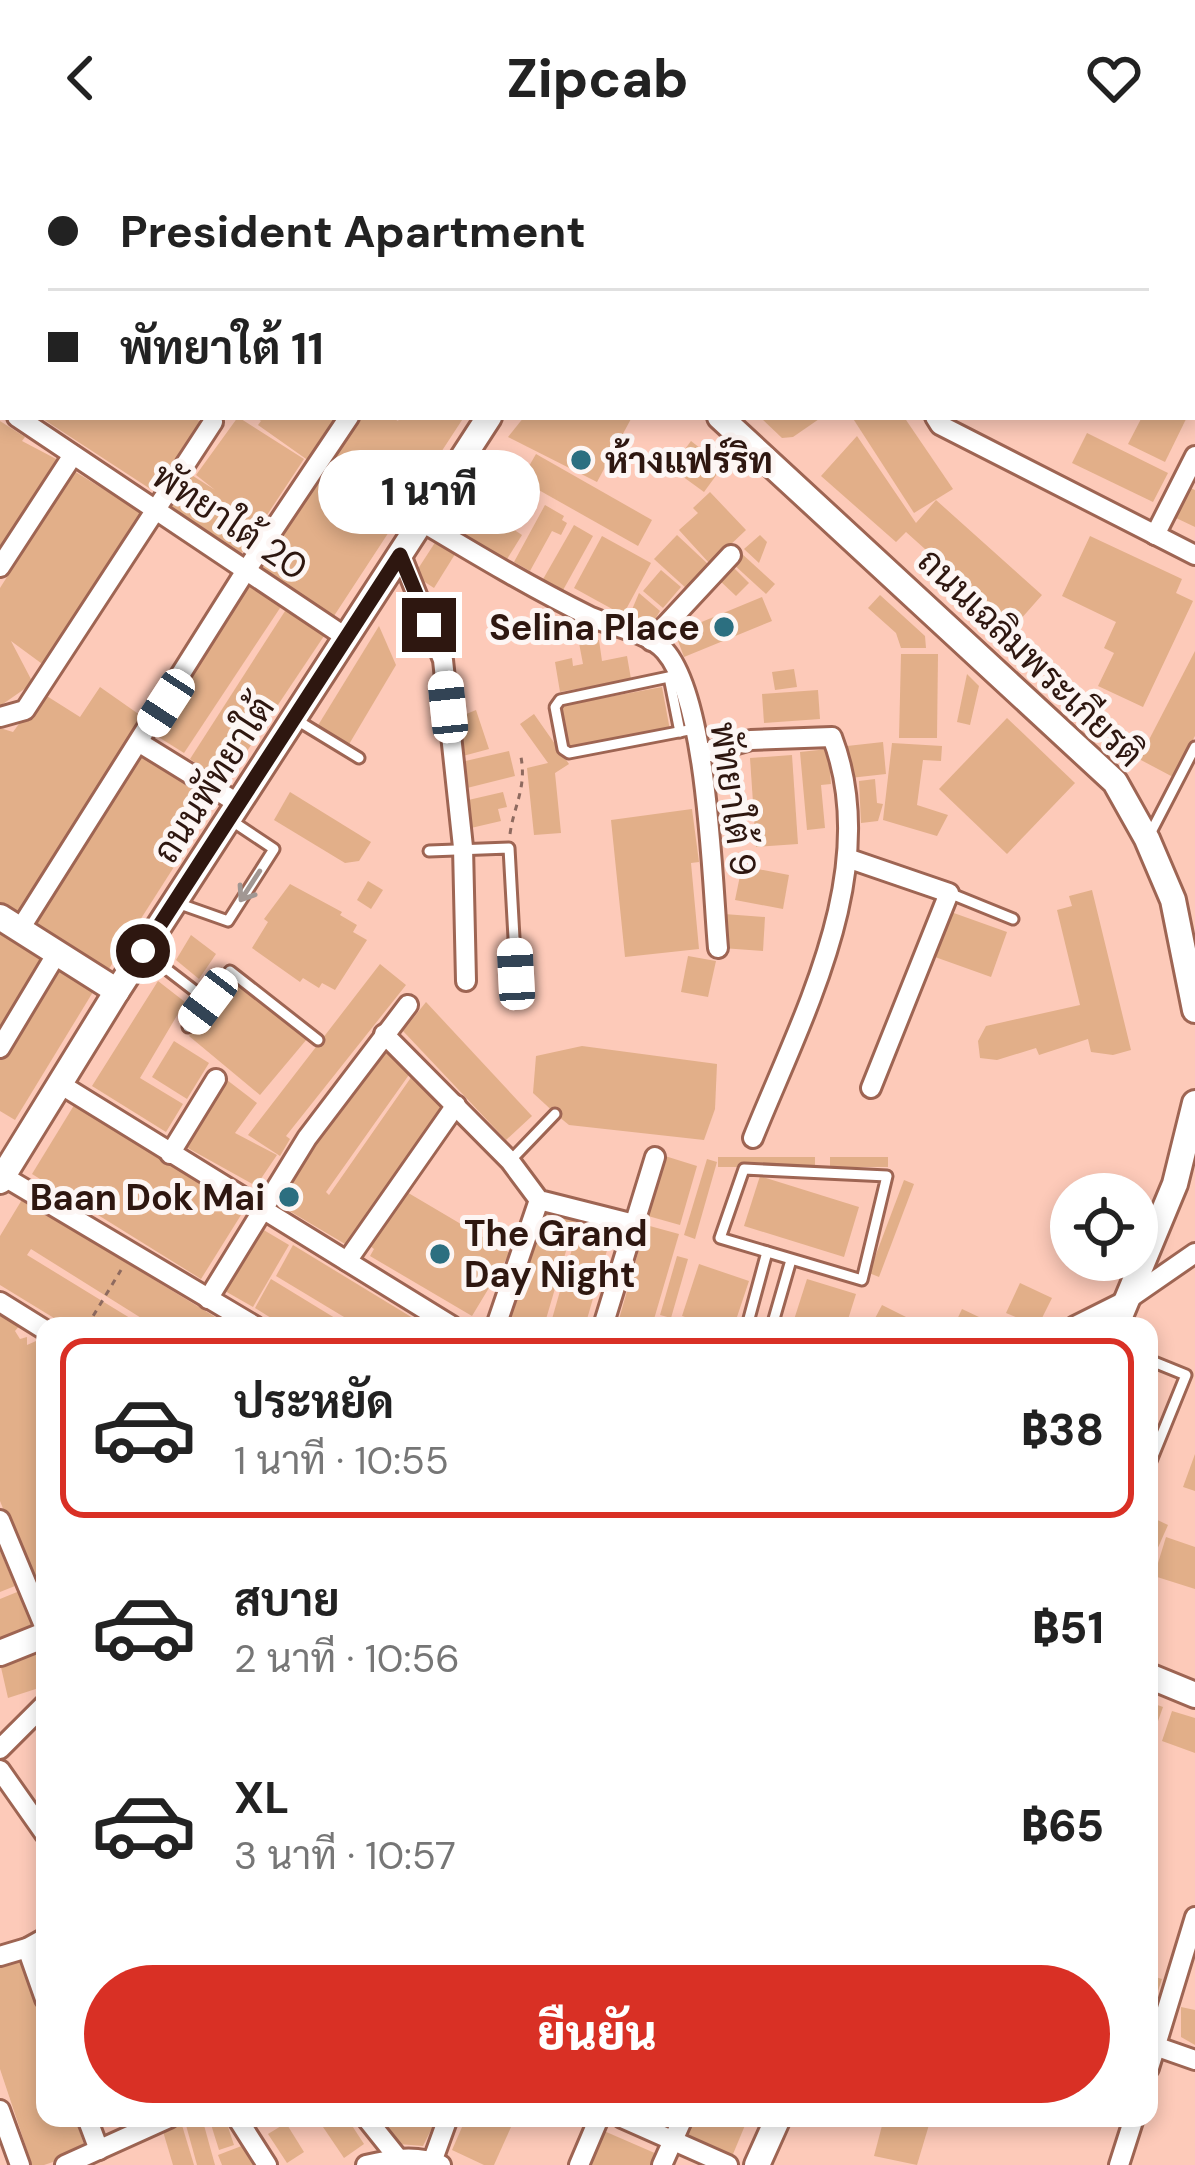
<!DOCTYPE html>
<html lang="th">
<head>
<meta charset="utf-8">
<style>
  body { margin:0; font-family:"DM Sans",Sarabun,sans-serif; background:#f2f2f2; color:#222; height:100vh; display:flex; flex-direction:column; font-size:45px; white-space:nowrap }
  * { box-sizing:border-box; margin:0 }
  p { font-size:39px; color:#767676 }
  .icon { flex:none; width:66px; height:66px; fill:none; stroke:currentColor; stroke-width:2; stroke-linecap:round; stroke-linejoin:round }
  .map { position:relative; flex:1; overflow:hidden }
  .sheet { position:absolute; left:36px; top:1161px; width:1122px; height:810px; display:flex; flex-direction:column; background:#fff; border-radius:24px; box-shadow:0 6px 18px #0003 }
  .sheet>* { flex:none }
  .banner { position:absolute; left:0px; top:0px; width:1197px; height:264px; box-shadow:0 6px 18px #0003; display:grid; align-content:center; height:264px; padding:0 48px; background:#fff }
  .controls { position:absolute; left:1050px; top:1017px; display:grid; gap:24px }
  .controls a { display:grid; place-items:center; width:108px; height:108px; border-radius:50%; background:#fff; box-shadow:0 6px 18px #0003; font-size:60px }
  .end { position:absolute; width:54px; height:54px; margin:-27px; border:15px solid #2e1710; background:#fff; box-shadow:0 0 0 6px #fff }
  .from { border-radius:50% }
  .bubble { position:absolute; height:84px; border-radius:42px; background:#fff; box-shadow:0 6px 18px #0003; font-size:39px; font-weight:800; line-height:84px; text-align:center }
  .car { position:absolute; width:36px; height:72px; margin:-36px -18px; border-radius:15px; box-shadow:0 0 9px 3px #0007; background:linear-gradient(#fff 24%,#345 0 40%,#fff 0 76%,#345 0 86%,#fff 0) }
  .banner b { display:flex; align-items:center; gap:42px; height:114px; font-size:45px }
  .banner b+b { border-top:3px solid #e0e0e0 }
  .banner i { width:30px; height:30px; background:#222 }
  ul { padding:21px 0 0; list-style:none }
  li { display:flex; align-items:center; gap:36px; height:180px; margin:0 24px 18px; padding:0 24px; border:6px solid transparent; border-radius:24px }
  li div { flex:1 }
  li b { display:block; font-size:45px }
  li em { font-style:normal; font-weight:800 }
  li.current { border-color:#d93025 }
  li>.icon { width:108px; height:108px; stroke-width:1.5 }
  .cta { display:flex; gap:24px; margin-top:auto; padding:24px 48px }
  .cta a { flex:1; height:138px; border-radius:72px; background:#d93025; color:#fff; font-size:48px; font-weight:800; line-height:138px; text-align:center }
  header { display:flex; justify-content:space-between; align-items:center; height:156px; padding:0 48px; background:#fff; font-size:54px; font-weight:800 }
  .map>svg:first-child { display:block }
  .building { fill:#e2af89 }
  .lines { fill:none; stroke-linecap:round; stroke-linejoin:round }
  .lane-casing { stroke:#9e6553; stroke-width:15 }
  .street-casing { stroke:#9e6553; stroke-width:24 }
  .secondary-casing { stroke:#9e6553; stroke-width:30 }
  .path { stroke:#8e6a5f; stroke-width:3; stroke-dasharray:6 6; stroke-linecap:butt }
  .lane { stroke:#fff; stroke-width:9 }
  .street { stroke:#fff; stroke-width:18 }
  .secondary { stroke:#fff; stroke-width:24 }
  .oneway { stroke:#a19793 }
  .route { stroke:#2e1710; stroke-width:15 }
  .poi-dot { fill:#2c6f80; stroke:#fdf6f4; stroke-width:4.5 }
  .labels { text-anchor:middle; stroke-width:10; stroke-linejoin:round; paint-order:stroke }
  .poi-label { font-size:36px; font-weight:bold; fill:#2e1710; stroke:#fdf6f4; text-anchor:start }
  .street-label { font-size:36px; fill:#2e1710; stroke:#fdf6f4 }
</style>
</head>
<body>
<header><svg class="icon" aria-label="back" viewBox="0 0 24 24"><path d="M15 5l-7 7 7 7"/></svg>Zipcab<svg class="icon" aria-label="heart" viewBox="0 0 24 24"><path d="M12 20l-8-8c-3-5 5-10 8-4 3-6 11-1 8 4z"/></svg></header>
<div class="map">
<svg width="1195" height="2009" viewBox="0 0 1195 2009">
  <rect width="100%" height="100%" fill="#fdcab9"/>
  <g class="building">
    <path d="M40,261H193L201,266L155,336Z"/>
    <path d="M238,261L304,303L242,397L170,350L190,318L215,334L196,319Z"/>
    <path d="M255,261H331L337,265L309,305L258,269L261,265Z"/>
    <path d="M356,261H391L398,265L400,261H464L334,460L258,410Z"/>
    <path d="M524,261H632L597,326L508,281Z"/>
    <path d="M760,261H822L793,281L782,282Z"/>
    <path d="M852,261H904L953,333L914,357Z"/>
    <path d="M1142,261H1187L1165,306L1128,288Z"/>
    <path d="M0,265L25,281L22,285L60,305L0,396Z"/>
    <path d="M1087,277L1168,317L1153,346L1072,307Z"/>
    <path d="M857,280L916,367L936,344L1042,439L1013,472L906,376L896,386L821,320Z"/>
    <path d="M691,285L723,310L704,336L671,312Z"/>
    <path d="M536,298L652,364L638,390L521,324Z"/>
    <path d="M74,315L147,360L45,510L11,485L33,527L0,550V432Z"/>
    <path d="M1188,331L1195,334V371L1174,361Z"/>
    <path d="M710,336L746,374L710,408L679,374L698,357L693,352Z"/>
    <path d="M464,341L522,379L504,408L445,369Z"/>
    <path d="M545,349L564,360L562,364L567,367L561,379L552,375L530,415L514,406Z"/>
    <path d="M574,369L593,380L562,436L542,425Z"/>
    <path d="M677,379L709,409L687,433L654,403Z"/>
    <path d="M760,379L767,386L759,407L744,393Z"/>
    <path d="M602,380L651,407L623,459L574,432Z"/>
    <path d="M1090,380L1182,423L1176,437L1193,445L1143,551L1098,530L1114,497L1104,492L1116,466L1062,440Z"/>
    <path d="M438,382L457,395L434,432L414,419Z"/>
    <path d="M741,397L775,428L766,438L732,407Z"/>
    <path d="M731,409L749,427L736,440L718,423Z"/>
    <path d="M661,414L681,431L663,452L643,435Z"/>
    <path d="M249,427L282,449L184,597L152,577Z"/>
    <path d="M639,437L660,455L648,475L628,463Z"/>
    <path d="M880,439L925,480L926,492H901L896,477L868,452Z"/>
    <path d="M762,441L772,465L684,501L675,477Z"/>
    <path d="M287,452L326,477L225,628L190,603Z"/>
    <path d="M379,470L396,509L348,590L317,571Z"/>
    <path d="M599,484L602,505L627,500L631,523L560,536L555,506L572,502L573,510L583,508L579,487Z"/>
    <path d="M1195,495V580L1173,621L1139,603Z"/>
    <path d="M901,498H938L937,582H899Z"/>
    <path d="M794,513L797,531L775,534L772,516Z"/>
    <path d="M967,518L979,530L970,569L957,566Z"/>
    <path d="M100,531L147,564L20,761L0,748V572L13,576L42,537L80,561Z"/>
    <path d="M662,531L670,574L568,593L560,550Z"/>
    <path d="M818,534L820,563L764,567L762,538Z"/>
    <path d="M476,554L489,593L463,600L454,563Z"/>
    <path d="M534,558L569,608L555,617L561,677L534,679L527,612L548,607L520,568Z"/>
    <path d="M1007,562L1075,627L1007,698L939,633Z"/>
    <path d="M883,586L886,618L850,622L847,590Z"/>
    <path d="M892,587L942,590L941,605L923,604L917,649L948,659L937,680L883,664Z"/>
    <path d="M828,593L831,628L821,629L825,672L807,674L800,596Z"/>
    <path d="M509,595L515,620L467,632L461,606Z"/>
    <path d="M139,597L216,645L105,819L27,769Z"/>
    <path d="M792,599L798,688L756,691L750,602Z"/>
    <path d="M875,623L877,647L883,648L878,665L861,667L859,625Z"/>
    <path d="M290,636L371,686L359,705L345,707L274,664Z"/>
    <path d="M503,636L507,651L498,653L501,665L471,672L464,645Z"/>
    <path d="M692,653L699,706L691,707L699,793L625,801L611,664Z"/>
    <path d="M742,710L789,719L783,753L735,744Z"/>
    <path d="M368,725L383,734L371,753L357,744Z"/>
    <path d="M290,728L342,756L340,759L357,769L353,776L367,784L335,834L322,827L319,832L303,822L300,826L252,792L268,766L264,763Z"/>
    <path d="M1092,734L1131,894L1113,899L1091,896L1088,883L1039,899L1036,892L997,904L980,902L978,885L986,870L1080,849L1057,754L1072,750L1069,740Z"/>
    <path d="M951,756L1007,776L991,821L935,801Z"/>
    <path d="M724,758L765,761L763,795L722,792Z"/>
    <path d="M0,772L49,802L0,881Z"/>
    <path d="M191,779L216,798L199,823L176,804Z"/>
    <path d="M688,800L716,805L708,841L681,836Z"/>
    <path d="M56,806L96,831L15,964L0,955V898Z"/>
    <path d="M380,808L406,829L286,980L290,983L280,1000L248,979Z"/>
    <path d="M233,824L307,883L260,939L189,880Z"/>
    <path d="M158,825L185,846L140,922L183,948L166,976L92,930Z"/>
    <path d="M426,846L532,960L506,984L403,875Z"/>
    <path d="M174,885L209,907L187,943L152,921Z"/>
    <path d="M582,890L717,908L715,953L704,984L569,969L558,960L533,937L536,900Z"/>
    <path d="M387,896L411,916L326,1036L329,1039L412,920L444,950L345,1088L276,1047L294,1017Z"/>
    <path d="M227,924L257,947L235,977L277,999L256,1030L186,991Z"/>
    <path d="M76,946L246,1051L201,1123L32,1018Z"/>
    <path d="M665,1000L697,1010L680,1069L648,1060Z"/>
    <rect x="718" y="1001" width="97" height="10"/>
    <rect x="830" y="1001" width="58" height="10"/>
    <path d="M707,1003L717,1006L695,1083L684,1079Z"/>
    <path d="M760,1020L859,1051L844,1101L744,1070Z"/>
    <path d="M904,1024L914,1028L879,1121L869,1117Z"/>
    <path d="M405,1035L510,1097L472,1160L370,1100L374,1093L370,1090Z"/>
    <path d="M23,1042L125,1106L230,1170H154L31,1093L27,1099L143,1170H67L0,1129V1080Z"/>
    <path d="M544,1054L576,1061L544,1170H507Z"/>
    <path d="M582,1058L615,1067L585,1170H550Z"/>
    <path d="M646,1069L679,1078L652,1170H617Z"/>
    <path d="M262,1073L289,1089L253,1151L225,1135Z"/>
    <path d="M293,1089L426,1170H359L276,1120Z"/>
    <path d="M677,1100L688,1103L671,1162L660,1159Z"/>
    <path d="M699,1108L749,1125L734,1170H712L682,1160Z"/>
    <path d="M271,1123L348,1170H284L255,1152Z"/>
    <path d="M807,1123L856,1138L846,1170H792Z"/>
    <path d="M1020,1127L1052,1142L1038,1170L1006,1157Z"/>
    <path d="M882,1149L924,1170H871Z"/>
    <path d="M962,1153L998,1170H954Z"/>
    <path d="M0,1157L20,1169L15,1175L20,1183L27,1181V1189L36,1185L45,1212V1334L38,1336L45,1354V1457L0,1345Z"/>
    <path d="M1195,1298V1335L1183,1331Z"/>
    <path d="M1149,1360L1168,1369L1149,1412Z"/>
    <path d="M1166,1381L1195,1391V1433L1154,1420Z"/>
    <path d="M0,1395L15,1430L0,1436Z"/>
    <path d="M22,1434L36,1472L0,1485V1443Z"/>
    <path d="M42,1494L45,1530L8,1542L0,1507Z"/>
    <path d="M1149,1546L1163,1551L1152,1582L1149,1581Z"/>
    <path d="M1172,1555L1195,1562V1597L1162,1585Z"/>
    <path d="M23,1801L45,1869V1962H75L86,1995L44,2009H32L0,1913V1808Z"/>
    <path d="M1149,1819L1162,1823L1153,1850L1149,1848Z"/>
    <path d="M1181,1851L1195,1854V1889L1181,1881Z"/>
    <path d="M184,1962H202L215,2009H197Z"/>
    <path d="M209,1962H225L234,1989L219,1994Z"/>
    <path d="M329,1962H347L364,1988L344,2002L321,1968Z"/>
    <path d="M377,1962H437L423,1990L398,1988Z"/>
    <path d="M466,1962H515L494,2009H484L452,1994Z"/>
    <path d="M685,1962H748L731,2003L678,1978Z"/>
    <path d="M884,1962H931L917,2009L874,2000Z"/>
    <path d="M181,1966L194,2009H173L162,1972Z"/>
    <path d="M286,1967L304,1996L287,2007L268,1978Z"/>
    <path d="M604,1975L657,1998L652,2009H589Z"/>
    <path d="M252,1986L262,2009H222L218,1999Z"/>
  </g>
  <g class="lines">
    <defs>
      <g id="lane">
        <path d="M678,519L560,544L555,551L563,593L569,597L694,573"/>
        <path d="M669,521L680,576"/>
        <path d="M295,563L359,602"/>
        <path d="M1150,678L1195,591"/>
        <path d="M429,695L509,692L516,818"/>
        <path d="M949,737L1013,763"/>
        <path d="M177,747L228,765L274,693L229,663"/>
        <path d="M143,795L208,845"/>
        <path d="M188,871L230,815L318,884"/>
        <path d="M510,1005L555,958"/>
        <path d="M744,1013L887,1020L862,1124L720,1082Z"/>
        <path d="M507,1084L524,1091"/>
        <path d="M747,1170L767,1096"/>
        <path d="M772,1170L791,1104"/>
        <path d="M1149,1204L1186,1219L1149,1310"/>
      </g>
      <g id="street">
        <path d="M175,0L176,3"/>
        <path d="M286,0L287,3"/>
        <path d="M631,0L632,3"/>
        <path d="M1178,0L1180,3"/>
        <path d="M389,3L392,0"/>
        <path d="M1194,22L1195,24"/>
        <path d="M0,88L3,106"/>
        <path d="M0,250L3,252"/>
        <path d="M17,261L347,482"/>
        <path d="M935,261L940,269L1195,399"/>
        <path d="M422,366C477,399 532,432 591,461C613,471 648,476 665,495C708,544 712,725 718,792"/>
        <path d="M1155,379L1195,300"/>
        <path d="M401,399L443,504L463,691L466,825"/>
        <path d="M0,411L73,299"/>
        <path d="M651,485L731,399"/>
        <path d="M0,561L25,554L213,266"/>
        <path d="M140,587L239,648"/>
        <path d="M702,598L751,584L832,581C883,714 802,860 753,982"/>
        <path d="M847,702L949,737L871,932"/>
        <path d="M20,773L245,416L349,261"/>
        <path d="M384,878L510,1005L539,1044L634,1068"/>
        <path d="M0,892L57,797"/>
        <path d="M60,928L452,1170"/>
        <path d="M170,998L216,923"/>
        <path d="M3,1020L255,1170"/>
        <path d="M347,1105L456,949"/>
        <path d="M208,1143L307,982L408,849"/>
        <path d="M0,1146L45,1174"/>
        <path d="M496,1170L539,1044"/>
        <path d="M603,1170L655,1001"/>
        <path d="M1075,1170L1127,1144L1195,1097"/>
        <path d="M0,1364L45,1472"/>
        <path d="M0,1593L45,1548"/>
        <path d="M0,1614L45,1678"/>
        <path d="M27,1792L45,1843"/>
        <path d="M0,1800L27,1792L45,1782"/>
        <path d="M1155,1890L1195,1904"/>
        <path d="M1149,1912L1195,1761"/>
        <path d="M0,1954L20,2009"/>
        <path d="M87,1962L99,1994"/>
        <path d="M237,1962L267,2009"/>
        <path d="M366,1962L398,2002"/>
        <path d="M622,1962L728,2009"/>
        <path d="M65,2009L169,1962"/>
        <path d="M366,2009C391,2003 416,1998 441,2009"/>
        <path d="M431,2009L448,1962"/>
        <path d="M579,2009L599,1962"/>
        <path d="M662,2009L683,1962"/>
        <path d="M1119,2009L1134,1962"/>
      </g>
      <g id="secondary">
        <path d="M447,0L449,3"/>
        <path d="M758,3L762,0"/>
        <path d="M720,261L1115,626L1147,683L1173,744L1195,854"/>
        <path d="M0,761L117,835"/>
        <path d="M0,1025L117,835L489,261"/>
        <path d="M1116,1170L1175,1028L1195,947"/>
        <path d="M0,1497L45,1479"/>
        <path d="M1149,1520L1195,1539"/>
        <path d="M757,2009L778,1962"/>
      </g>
    </defs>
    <use href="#lane" class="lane-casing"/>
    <use href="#street" class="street-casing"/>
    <use href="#secondary" class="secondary-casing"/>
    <g class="path">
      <path d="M510,678C514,648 528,631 520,596"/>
      <path d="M87,1170L121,1114"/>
    </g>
    <use href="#lane" class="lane"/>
    <use href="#street" class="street"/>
    <use href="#secondary" class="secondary"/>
  </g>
  <defs><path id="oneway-shaft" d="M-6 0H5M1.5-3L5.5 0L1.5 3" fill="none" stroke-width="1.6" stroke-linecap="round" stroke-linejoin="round" transform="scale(3)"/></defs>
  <use class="oneway" href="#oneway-shaft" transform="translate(250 730) rotate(123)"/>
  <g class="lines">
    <path class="route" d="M143,795L400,399L429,469"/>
  </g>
  <g class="poi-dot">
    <circle cx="581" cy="304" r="12"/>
    <circle cx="724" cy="471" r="12"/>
    <circle cx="289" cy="1041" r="12"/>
    <circle cx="440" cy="1098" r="12"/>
  </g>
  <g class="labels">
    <g class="poi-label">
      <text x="605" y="317">ห้างแฟร์ริท</text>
      <text x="700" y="484" text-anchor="end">Selina Place</text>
      <text x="265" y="1054" text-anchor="end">Baan Dok Mai</text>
      <text x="464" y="1090">The Grand<tspan x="464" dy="41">Day Night</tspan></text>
    </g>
    <g class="street-label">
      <text transform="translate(230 365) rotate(34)" y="13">พัทยาใต้ 20</text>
      <text transform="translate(1031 501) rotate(44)" y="13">ถนนเฉลิมพระเกียรติ</text>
      <text transform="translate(213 623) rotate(-57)" y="13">ถนนพัทยาใต้</text>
      <text transform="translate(734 643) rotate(82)" y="13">พัทยาใต้ 9</text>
    </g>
  </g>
</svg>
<div class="controls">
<a><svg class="icon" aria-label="locate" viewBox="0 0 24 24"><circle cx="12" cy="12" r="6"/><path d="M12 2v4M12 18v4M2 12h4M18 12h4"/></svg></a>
</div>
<i class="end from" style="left:143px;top:795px"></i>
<i class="end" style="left:429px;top:469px"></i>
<div class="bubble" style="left:318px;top:294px;width:222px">1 นาที</div>
<i class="car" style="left:166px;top:547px;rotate:213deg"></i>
<i class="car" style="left:448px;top:551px;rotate:354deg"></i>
<i class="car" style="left:516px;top:818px;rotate:357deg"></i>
<i class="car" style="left:208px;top:845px;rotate:217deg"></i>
<div class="banner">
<b><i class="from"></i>President Apartment</b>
<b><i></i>พัทยาใต้ 11</b>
</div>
<section class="sheet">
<ul>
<li class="current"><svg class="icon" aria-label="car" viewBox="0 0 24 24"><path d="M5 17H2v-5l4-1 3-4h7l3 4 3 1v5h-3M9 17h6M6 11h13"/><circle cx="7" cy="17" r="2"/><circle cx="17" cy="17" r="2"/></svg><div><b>ประหยัด</b><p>1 นาที · 10:55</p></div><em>฿38</em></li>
<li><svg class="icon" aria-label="car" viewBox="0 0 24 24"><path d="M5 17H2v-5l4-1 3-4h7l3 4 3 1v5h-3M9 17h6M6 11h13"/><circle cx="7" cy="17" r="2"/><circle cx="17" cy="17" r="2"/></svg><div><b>สบาย</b><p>2 นาที · 10:56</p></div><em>฿51</em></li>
<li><svg class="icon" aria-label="car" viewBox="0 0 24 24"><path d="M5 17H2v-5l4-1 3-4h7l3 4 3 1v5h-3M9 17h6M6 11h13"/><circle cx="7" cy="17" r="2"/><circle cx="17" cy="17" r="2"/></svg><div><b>XL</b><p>3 นาที · 10:57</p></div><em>฿65</em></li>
</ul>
<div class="cta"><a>ยืนยัน</a></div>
</section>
</div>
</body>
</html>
